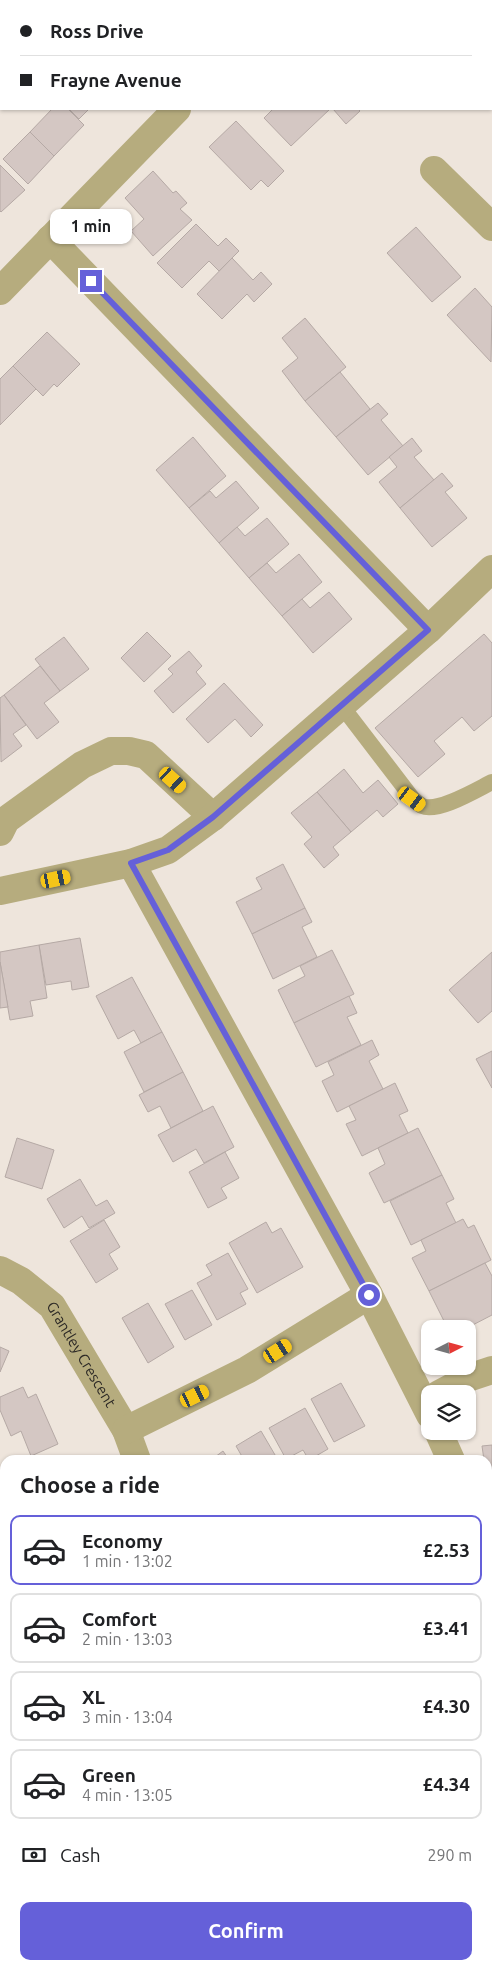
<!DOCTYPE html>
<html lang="en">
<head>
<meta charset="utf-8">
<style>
  body { margin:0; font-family:Ubuntu,sans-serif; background:#f6f6f6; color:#202124; height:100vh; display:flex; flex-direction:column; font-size:19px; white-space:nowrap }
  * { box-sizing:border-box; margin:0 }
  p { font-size:16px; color:#757577 }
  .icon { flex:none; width:28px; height:28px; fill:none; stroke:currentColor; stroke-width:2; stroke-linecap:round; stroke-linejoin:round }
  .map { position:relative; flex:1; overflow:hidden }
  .sheet { position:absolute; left:0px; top:1455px; width:492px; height:515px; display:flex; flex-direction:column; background:#fff; border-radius:15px 15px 0 0; box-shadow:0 1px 4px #0004 }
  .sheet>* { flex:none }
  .guide { position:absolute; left:0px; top:0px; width:492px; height:110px; box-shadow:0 1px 4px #0004; display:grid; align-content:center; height:110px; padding:0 20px; background:#fff }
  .needle { width:32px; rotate:84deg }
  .fabs { position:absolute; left:421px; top:1320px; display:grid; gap:10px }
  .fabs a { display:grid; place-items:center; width:55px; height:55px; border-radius:10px; background:#fff; box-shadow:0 1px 4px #0004; font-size:25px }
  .end { position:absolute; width:22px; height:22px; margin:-11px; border:6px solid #6560d9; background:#fff; box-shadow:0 0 0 2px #fff }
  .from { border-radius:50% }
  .bubble { position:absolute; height:35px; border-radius:10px; background:#fff; box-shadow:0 1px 4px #0004; font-size:16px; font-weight:600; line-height:35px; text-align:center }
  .car { position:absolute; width:15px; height:30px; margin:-15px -8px; border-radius:6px; box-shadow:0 0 4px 1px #0007; background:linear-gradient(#f5c518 24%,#345 0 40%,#f5c518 0 76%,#345 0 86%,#f5c518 0) }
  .guide b { display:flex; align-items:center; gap:18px; height:48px; font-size:19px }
  .guide b+b { border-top:1px solid #e0e0e0 }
  .guide i { width:12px; height:12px; background:#202124 }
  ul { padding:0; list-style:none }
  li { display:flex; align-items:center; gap:15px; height:70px; margin:0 10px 8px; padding:0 10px; border:2px solid #e0e0e0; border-radius:10px }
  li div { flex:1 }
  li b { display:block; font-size:19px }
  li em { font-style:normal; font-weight:600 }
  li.on { border-color:#6560d9 }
  li>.icon { width:45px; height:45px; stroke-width:1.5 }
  h2 { padding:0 20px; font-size:22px; line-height:60px }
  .pay { display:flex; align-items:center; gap:12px; height:55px; padding:0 20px; font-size:19px }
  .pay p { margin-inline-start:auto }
  .button { display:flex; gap:10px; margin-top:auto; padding:10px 20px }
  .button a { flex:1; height:58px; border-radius:10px; background:#6560d9; color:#fff; font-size:20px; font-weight:600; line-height:58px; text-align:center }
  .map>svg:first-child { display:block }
  .building { fill:#d4c7c3; stroke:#b5a9a5 }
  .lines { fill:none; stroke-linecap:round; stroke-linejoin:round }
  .lane { stroke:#b6ac7e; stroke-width:16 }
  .street { stroke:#b6ac7e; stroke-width:28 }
  .highway { stroke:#756828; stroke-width:28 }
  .route { stroke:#6560d9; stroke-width:6 }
  .labels { text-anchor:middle; stroke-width:4.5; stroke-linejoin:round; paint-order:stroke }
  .street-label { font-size:15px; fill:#2b2825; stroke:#fcf3ea }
</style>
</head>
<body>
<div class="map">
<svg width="492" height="1970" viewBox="0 0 492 1970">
  <rect width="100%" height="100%" fill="#eee5dc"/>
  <g class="building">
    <path d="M52,109H68L84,125L54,156L30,132Z"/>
    <path d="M69,109H89L79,119Z"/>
    <path d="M273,109H330L291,146L264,118Z"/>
    <path d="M333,109H358L360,111L346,124Z"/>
    <path d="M236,121L284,171L268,187L261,180L251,190L209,147Z"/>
    <path d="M30,132L54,156L28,184L3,159Z"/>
    <path d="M0,165L25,190L1,212L0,211Z"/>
    <path d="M153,171L173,193L176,191L187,203L180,209L192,220L153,256L131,231L144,219L125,198Z"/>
    <path d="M196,224L218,246L226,238L239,251L219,271L209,261L182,288L157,263Z"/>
    <path d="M416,227L461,277L432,302L387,253Z"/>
    <path d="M232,258L253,280L261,272L272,284L254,302L247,294L222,319L197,294Z"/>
    <path d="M475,288L492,307L491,362L447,315Z"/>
    <path d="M305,318L346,367L305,401L282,371L298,358L282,338Z"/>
    <path d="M47,332L80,364L57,387L54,384L43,396L13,366Z"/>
    <path d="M13,366L36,389L0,425V379Z"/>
    <path d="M340,372L370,409L336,437L305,401Z"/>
    <path d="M378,403L388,414L381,420L403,446L368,475L336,437Z"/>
    <path d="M193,437L226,476L189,508L156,470Z"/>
    <path d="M412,438L422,451L414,457L434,480L400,508L379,482L397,467L389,457Z"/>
    <path d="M442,473L453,486L445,492L467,518L432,547L400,508Z"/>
    <path d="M236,481L259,508L219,543L189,508L210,491L216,498Z"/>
    <path d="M267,518L289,544L249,578L219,543L237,527L245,536Z"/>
    <path d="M299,554L322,582L282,616L249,578L267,563L276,573Z"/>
    <path d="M329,592L352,619L313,653L282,616L302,599L310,608Z"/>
    <path d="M147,632L171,656L144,682L121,658Z"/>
    <path d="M484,634L492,643V716L474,731L462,717L434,741L445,754L418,777L375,728Z"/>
    <path d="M64,637L89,669L60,691L35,659Z"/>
    <path d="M189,651L202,666L196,672L206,684L173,713L154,691L173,674L168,669Z"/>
    <path d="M40,666L60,691L44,703L59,722L37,739L4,695Z"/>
    <path d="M224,683L263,725L251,737L235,719L208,743L186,719Z"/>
    <path d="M4,695L26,725L13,734L22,746L1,762L0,698Z"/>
    <path d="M344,769L363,793L378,780L398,804L383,817L377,810L351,832L317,792Z"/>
    <path d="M317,792L351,832L333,847L339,855L324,868L304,844L312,837L291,813Z"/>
    <path d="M283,864L305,908L252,934L236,902L262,889L256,878Z"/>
    <path d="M305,908L312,922L302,927L317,957L273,979L252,934Z"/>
    <path d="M80,938L89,987L72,990L71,981L46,985L39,945Z"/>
    <path d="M39,945L47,998L30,1001L33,1016L10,1020L0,962V952Z"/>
    <path d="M332,950L354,994L294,1023L278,990L305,976L300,966Z"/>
    <path d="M492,952V1011L478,1023L449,990Z"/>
    <path d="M0,962L8,1007L0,1008Z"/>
    <path d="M132,977L162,1032L141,1043L134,1030L118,1039L96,996Z"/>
    <path d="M349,996L357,1013L347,1017L361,1045L316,1067L294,1023Z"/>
    <path d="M162,1032L183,1072L144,1092L124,1052Z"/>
    <path d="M372,1040L379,1055L369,1061L383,1089L337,1112L322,1081L334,1075L328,1062Z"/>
    <path d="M492,1051V1088L476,1059Z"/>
    <path d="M183,1072L203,1111L171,1128L160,1106L148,1112L139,1095Z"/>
    <path d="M395,1083L408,1111L399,1115L408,1133L362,1156L346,1124L356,1120L349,1106Z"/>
    <path d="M213,1106L234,1147L204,1163L196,1149L173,1162L158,1135Z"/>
    <path d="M418,1128L442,1175L384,1203L369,1173L385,1164L378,1148Z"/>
    <path d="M17,1138L54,1150L42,1189L5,1177Z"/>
    <path d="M225,1152L239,1178L221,1188L227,1198L208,1208L189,1172Z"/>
    <path d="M442,1175L454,1199L446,1203L456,1223L411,1245L390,1201Z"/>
    <path d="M80,1179L96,1206L107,1200L115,1213L89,1228L82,1216L64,1228L47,1199Z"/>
    <path d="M463,1219L468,1228L474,1225L491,1260L429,1291L412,1258L426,1251L421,1240Z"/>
    <path d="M104,1220L120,1247L109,1254L118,1269L96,1283L70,1241Z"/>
    <path d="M266,1222L272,1233L281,1228L303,1267L257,1293L229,1243Z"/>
    <path d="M228,1253L248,1289L240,1293L246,1304L217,1320L197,1283L212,1275L206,1265Z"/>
    <path d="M485,1263L492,1276V1315L465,1329H448L429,1291Z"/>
    <path d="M192,1290L212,1325L185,1340L165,1304Z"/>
    <path d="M148,1303L174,1347L148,1363L122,1318Z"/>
    <path d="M0,1347L9,1351L0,1372Z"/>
    <path d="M341,1383L365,1426L334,1442L311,1399Z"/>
    <path d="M23,1387L28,1398L36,1394L58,1444L31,1456L21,1431L11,1436L0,1410V1397Z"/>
    <path d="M305,1408L328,1449L309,1460L303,1450L286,1459L269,1428Z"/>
    <path d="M261,1431L278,1460H244L236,1446Z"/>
    <path d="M492,1445V1473H488V1460H484L482,1446Z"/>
    <path d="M223,1451L229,1460H211Z"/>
    <path d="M5,1697V1742L0,1730V1699Z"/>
    <path d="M0,1787L5,1796V1876L0,1866Z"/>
    <path d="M492,1862V1908L488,1909V1863Z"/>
    <path d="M166,1965H208L211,1970H168Z"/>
  </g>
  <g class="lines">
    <g class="lane">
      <path d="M341,705L413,799C415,801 419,804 422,806C438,813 476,790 492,782"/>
      <path d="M0,1904L5,1903"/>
      <path d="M53,1965L55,1970"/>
      <path d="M3,1970L16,1965"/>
    </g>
    <g class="street">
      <path d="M326,1L328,0"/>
      <path d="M434,170L492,227"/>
      <path d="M50,239L428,630"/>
      <path d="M0,291L177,109"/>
      <path d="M0,832L6,820L82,765L111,751H129L146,755L213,817"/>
      <path d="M131,863L369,1295L430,1415"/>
      <path d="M0,891L131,863L168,850L213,817L428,630L492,569"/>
      <path id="s1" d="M0,1270L21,1281L52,1306L126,1430L137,1460"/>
      <path d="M439,1394L471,1377L492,1370"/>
      <path d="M126,1430L247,1370L369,1295"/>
      <path d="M438,1431L451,1460"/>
      <path d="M488,1536L492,1545"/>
    </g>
    <path class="highway" d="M466,1970L492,1965"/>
  </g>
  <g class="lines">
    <path class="route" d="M91,281L428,630L213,817L168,850L131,863L369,1295"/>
  </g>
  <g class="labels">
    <g class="street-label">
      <text dy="5" stroke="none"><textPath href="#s1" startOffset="120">Grantley Crescent</textPath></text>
    </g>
  </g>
</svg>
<div class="fabs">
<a><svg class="needle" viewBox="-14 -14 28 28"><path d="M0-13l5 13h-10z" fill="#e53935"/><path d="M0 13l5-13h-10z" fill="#757577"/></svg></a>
<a><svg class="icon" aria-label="layers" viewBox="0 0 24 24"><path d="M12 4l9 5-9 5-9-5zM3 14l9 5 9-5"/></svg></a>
</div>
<i class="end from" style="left:369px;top:1295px"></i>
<i class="end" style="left:91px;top:281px"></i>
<div class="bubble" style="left:50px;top:209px;width:82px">1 min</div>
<i class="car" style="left:173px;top:780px;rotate:132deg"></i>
<i class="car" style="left:412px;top:799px;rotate:126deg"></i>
<i class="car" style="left:56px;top:879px;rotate:78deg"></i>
<i class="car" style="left:278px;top:1351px;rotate:58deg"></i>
<i class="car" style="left:195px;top:1396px;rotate:64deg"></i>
<div class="guide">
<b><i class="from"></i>Ross Drive</b>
<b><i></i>Frayne Avenue</b>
</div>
<section class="sheet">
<h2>Choose a ride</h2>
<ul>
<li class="on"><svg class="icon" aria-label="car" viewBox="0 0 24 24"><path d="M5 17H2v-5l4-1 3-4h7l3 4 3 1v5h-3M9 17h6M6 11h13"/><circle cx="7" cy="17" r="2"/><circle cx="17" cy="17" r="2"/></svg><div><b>Economy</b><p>1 min · 13:02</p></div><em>£2.53</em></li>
<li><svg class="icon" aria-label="car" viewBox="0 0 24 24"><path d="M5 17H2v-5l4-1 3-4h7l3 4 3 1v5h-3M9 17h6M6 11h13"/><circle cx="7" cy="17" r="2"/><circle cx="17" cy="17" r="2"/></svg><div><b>Comfort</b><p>2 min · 13:03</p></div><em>£3.41</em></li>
<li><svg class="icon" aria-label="car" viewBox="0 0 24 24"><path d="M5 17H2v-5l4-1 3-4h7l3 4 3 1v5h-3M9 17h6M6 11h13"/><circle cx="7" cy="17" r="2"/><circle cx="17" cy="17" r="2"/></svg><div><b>XL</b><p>3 min · 13:04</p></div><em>£4.30</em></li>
<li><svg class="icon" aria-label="car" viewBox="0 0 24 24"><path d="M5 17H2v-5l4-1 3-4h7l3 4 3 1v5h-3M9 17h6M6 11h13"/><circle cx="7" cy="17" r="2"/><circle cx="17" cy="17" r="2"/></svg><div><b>Green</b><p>4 min · 13:05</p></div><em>£4.34</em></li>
</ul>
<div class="pay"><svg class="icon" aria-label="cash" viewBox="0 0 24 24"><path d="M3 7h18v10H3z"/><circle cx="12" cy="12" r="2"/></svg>Cash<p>290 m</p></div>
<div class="button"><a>Confirm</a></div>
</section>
</div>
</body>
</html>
